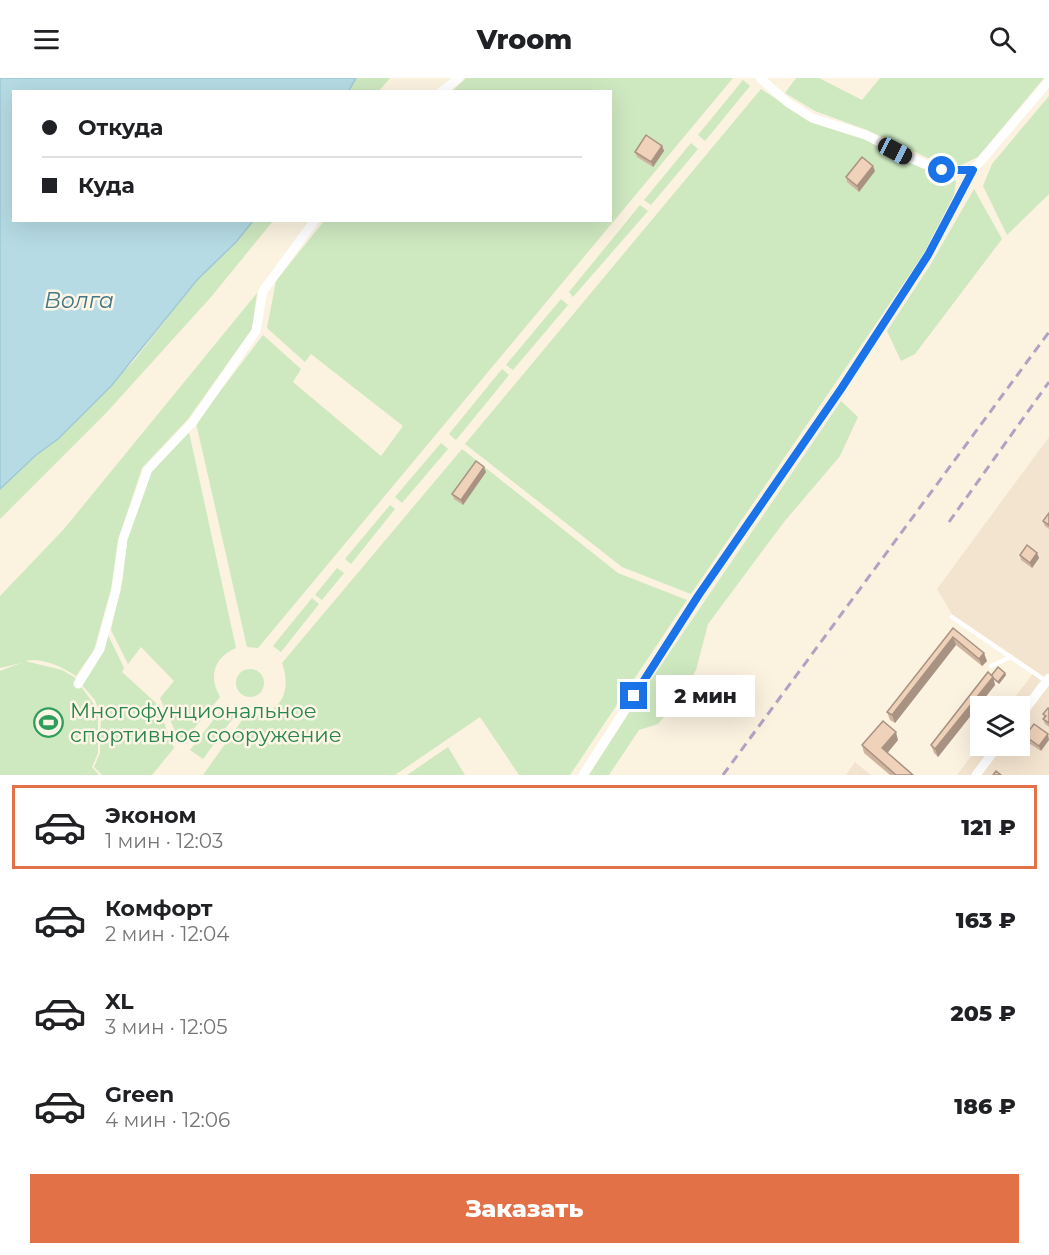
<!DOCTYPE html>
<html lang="ru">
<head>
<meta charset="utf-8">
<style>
  body { margin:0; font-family:Montserrat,sans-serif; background:#f2f2f2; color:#202124; height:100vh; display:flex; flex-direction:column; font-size:22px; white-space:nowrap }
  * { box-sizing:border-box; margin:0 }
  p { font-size:20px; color:#757577 }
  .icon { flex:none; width:33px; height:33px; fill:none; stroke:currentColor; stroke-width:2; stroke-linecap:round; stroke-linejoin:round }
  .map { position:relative; height:697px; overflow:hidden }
  .side { display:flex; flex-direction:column; background:#fff; flex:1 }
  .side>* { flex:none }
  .guide { position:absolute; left:12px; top:12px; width:600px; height:132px; border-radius:0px; box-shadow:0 6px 24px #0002; display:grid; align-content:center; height:132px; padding:0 30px; background:#fff }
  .tools { position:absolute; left:970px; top:618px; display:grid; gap:12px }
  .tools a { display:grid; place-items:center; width:60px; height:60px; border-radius:0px; background:#fff; box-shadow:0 6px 24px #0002; font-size:30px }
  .end { position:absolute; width:27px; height:27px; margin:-14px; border:8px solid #1a73e8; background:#fff; box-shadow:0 0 0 3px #fff }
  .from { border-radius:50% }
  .bubble { position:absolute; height:42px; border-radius:0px; background:#fff; box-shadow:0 6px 24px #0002; font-size:20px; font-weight:800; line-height:42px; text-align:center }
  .car { position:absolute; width:18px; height:36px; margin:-18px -9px; border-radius:8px; box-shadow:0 0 4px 2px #0007; background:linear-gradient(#222 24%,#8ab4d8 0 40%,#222 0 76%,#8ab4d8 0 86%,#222 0) }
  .guide b { display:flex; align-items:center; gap:21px; height:57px; font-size:22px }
  .guide b+b { border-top:2px solid #e0e0e0 }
  .guide i { width:15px; height:15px; background:#202124 }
  ul { padding:10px 0 0; list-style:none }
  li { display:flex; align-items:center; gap:18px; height:84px; margin:0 12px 9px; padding:0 18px; border:3px solid transparent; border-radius:0px }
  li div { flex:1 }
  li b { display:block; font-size:22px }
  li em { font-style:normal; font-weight:800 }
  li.on { border-color:#e37148 }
  li>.icon { width:54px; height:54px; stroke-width:1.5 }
  .primary-button { display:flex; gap:12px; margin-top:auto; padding:12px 30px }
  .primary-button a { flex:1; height:69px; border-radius:0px; background:#e37148; color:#fff; font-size:24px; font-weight:800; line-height:69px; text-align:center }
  header { display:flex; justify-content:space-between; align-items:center; height:78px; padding:0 30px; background:#fff; font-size:27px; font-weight:800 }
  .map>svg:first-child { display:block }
  .residential { fill:#f3e4cf }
  .green { fill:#cee8c0 }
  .water { fill:#b6dbe4; stroke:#9ccad5; stroke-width:1.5 }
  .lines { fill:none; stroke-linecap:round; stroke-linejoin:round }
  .lane { stroke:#fff; stroke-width:4.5 }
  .street { stroke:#fff; stroke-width:9 }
  .rail { stroke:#b5a0c3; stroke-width:3; stroke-dasharray:9 6; stroke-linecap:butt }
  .wall { fill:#ceb49f }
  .shaded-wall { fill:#a89282 }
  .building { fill:#f0d1b9; stroke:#a89282; stroke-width:1.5 }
  .route { stroke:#1a73e8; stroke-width:8 }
  .labels { text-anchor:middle; stroke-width:5; stroke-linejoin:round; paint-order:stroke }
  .leisure-label { font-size:21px; fill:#27864d; stroke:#fff6e6; text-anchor:start }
  .water-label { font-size:22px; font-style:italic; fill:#437785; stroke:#fff6e6 }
</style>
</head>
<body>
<header><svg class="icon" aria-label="menu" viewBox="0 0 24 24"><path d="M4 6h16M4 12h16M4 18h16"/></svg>Vroom<svg class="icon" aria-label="search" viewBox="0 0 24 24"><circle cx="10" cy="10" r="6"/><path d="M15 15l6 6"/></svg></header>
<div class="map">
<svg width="1049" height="697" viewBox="0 0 1049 697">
  <rect width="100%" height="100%" fill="#fbf2e0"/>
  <g class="residential">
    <path d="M1049,359V697H957L981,665V668H1020V628H1008L1035,593L953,538L937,511Z"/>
    <path d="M855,684L871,697H846Z"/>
  </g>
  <g class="green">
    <path d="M356,0H390L379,13L348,14Z"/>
    <path d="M466,0H733L258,570L247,569L196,345L263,257L301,291L293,304L381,378L403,348L311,276L305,284L267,250L276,203L324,143L610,142V14L452,13Z"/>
    <path d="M796,0H819L862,22L880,0H1044L978,79L959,88L939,85L867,52L815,33L785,15Z"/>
    <path d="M743,2L750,8L705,63L698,57Z"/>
    <path d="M761,11L813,45L869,63L921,90L949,99L956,103L954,117L923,177L691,516L622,489L465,366Z"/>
    <path d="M1049,18V116L1007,157L983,108L992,86Z"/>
    <path d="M691,65L698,71L651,127L644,122Z"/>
    <path d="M974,111L1002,161L915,276L901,283L887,253L931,186Z"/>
    <path d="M640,127L648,133L573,219L569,214Z"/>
    <path d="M253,143H273L211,219L107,334L0,441V411L36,377L58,361L133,284L197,202L236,164Z"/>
    <path d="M257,215L252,251L188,341L142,390L118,462L111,511L94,572L76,598C62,589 42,579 25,583L62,592L74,599L93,625L98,638V675L92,689L99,697H0V593L21,585L0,590V518L64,451Z"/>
    <path d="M561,221L568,227L513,292L506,287Z"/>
    <path d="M502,291L509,297L456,362L449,356Z"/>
    <path d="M841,323L858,339L840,378L784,444L708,546L696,592L681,620L658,646L639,652L609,697H589L636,624Z"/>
    <path d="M189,354L236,570C214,579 208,599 220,619L181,666L160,620L174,603L141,569L128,586L111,552L123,500L127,462L151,395Z"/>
    <path d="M441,365L448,371L402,425L395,419Z"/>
    <path d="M462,371L618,495L687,522L570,697H519L480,639L395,697H203L245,638C279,639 293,615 282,585Z"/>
    <path d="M390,427L395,431L351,486L345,481Z"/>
    <path d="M337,490L344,495L322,522L315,517Z"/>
    <path d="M312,520L319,526L281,574L273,568Z"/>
    <path d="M108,557L124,590L122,594L156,625L174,670L152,697H102L94,689L100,675L101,637L95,622L82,607Z"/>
    <circle cx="250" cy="605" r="14"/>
    <path d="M225,627L236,636L203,681L190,672Z"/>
    <path d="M448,669L465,697H407Z"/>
  </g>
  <path class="water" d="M0,0H356L348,14H14V142L253,143L236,164L197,202L112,307L58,361L36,377L0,411Z"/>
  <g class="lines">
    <g class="lane">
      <path d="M952,539L1046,603"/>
      <path d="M991,588L1011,579"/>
    </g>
    <g class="street">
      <path d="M760,0L787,24L812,40L866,57L909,80L942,92H973"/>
      <path d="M441,14L459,0"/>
      <path d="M78,606L100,571L116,512L123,461L148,391L193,344L256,253L263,213L315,142"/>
      <path d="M1020,638L1049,600"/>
      <path d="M583,697L698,518L841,311L928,177L973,92L1049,3"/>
      <path d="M976,697L998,668"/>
    </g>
    <g class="rail">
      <path d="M949,444L1049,304"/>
      <path d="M723,697L1049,254"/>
    </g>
  </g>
  <g class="wall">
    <path d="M662,68L664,73L653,89L637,79L635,74Z"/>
    <path d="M875,93L859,114L847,104L846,99Z"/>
    <path d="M486,394L463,427L454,421L452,416Z"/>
    <path d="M1049,435V451L1045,448L1043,443Z"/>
    <path d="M1037,475L1039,480L1032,490L1021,482L1020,477Z"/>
    <path d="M953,550L987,583L982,588L956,567L895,645L890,642L887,634Z"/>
    <path d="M1006,597L999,606L994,602L995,607L938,679L934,675L931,667L991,598Z"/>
    <path d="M1049,631V649L1045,646L1043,641L1044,639L1043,636Z"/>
    <path d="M1034,646L1041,673L1027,664L1025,658Z"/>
    <path d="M898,662L887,675L913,697H890L864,675L862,667Z"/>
  </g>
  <g class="shaded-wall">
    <path d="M662,68L664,73L653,89L651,84Z"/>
    <path d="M873,88L875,93L859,114L857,108Z"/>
    <path d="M484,389L486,394L463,427L461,422Z"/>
    <path d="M1037,475L1039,480L1032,490L1030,485Z"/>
    <path d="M953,559L956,567L895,645L892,637Z"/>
    <path d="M984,575L987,583L982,588L979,581Z"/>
    <path d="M1005,595L1006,597L999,606L998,604Z"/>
    <path d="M993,599L995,607L938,679L935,671Z"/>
    <path d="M896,654L898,662L885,678L882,670Z"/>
    <path d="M1048,656L1049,662L1041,673L1039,668Z"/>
  </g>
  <g class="building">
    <path d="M646,57L662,68L651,84L635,74Z"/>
    <path d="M862,79L873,88L857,108L846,99Z"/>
    <path d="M476,383L484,389L461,422L452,416Z"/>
    <path d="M1049,435V447L1043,443Z"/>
    <path d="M1027,467L1037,475L1030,485L1020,477Z"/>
    <path d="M953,550L984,575L979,581L953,559L892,637L887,634Z"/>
    <path d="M998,589L1005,595L998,604L991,598Z"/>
    <path d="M988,594L993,599L935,671L931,667Z"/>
    <path d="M1048,630L1049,631V645L1043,641L1046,638L1043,636Z"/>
    <path d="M883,643L896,654L882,670L913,697H896L862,667Z"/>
    <path d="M1034,646L1048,656L1039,668L1025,658Z"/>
    <path d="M996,693L1001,697H993Z"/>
  </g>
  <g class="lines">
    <path class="route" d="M634,618L698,518L841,311L928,177L973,92H942"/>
  </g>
  <defs>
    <symbol id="stadium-ring" viewBox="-11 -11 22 22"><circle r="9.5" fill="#fff6e6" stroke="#2e9e5b" stroke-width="1.5"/><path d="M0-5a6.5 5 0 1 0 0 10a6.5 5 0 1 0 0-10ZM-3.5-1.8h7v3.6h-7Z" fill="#2e9e5b"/></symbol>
  </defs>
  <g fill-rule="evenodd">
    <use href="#stadium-ring" x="32" y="628" width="33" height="33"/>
  </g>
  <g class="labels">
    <g class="leisure-label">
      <text x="70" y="640">Многофунциональное<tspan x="70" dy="24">спортивное сооружение</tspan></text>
    </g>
    <g class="water-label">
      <text x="79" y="230">Волга</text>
    </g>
  </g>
</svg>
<div class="tools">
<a><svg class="icon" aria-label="layers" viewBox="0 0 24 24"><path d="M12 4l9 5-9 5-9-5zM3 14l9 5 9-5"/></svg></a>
</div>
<i class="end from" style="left:942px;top:92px"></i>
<i class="end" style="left:634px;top:618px"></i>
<div class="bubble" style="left:656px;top:597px;width:99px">2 мин</div>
<i class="car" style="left:895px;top:73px;rotate:118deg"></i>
<div class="guide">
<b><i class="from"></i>Откуда</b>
<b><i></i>Куда</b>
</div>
</div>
<section class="side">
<ul>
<li class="on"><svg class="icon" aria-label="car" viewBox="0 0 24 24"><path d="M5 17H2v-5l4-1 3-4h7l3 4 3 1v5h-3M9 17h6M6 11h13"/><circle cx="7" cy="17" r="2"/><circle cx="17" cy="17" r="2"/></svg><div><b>Эконом</b><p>1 мин · 12:03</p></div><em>121 ₽</em></li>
<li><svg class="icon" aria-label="car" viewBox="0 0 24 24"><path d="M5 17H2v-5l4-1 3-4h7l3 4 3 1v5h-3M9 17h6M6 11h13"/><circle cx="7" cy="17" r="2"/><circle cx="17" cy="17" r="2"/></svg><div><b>Комфорт</b><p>2 мин · 12:04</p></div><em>163 ₽</em></li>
<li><svg class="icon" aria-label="car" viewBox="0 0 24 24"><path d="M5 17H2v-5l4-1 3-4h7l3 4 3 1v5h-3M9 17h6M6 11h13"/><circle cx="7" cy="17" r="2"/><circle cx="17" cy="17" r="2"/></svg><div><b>XL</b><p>3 мин · 12:05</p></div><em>205 ₽</em></li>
<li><svg class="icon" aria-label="car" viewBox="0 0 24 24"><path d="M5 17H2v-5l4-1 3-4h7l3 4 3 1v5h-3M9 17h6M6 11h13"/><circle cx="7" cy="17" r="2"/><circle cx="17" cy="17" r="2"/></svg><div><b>Green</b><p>4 мин · 12:06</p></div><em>186 ₽</em></li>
</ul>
<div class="primary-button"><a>Заказать</a></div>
</section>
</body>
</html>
